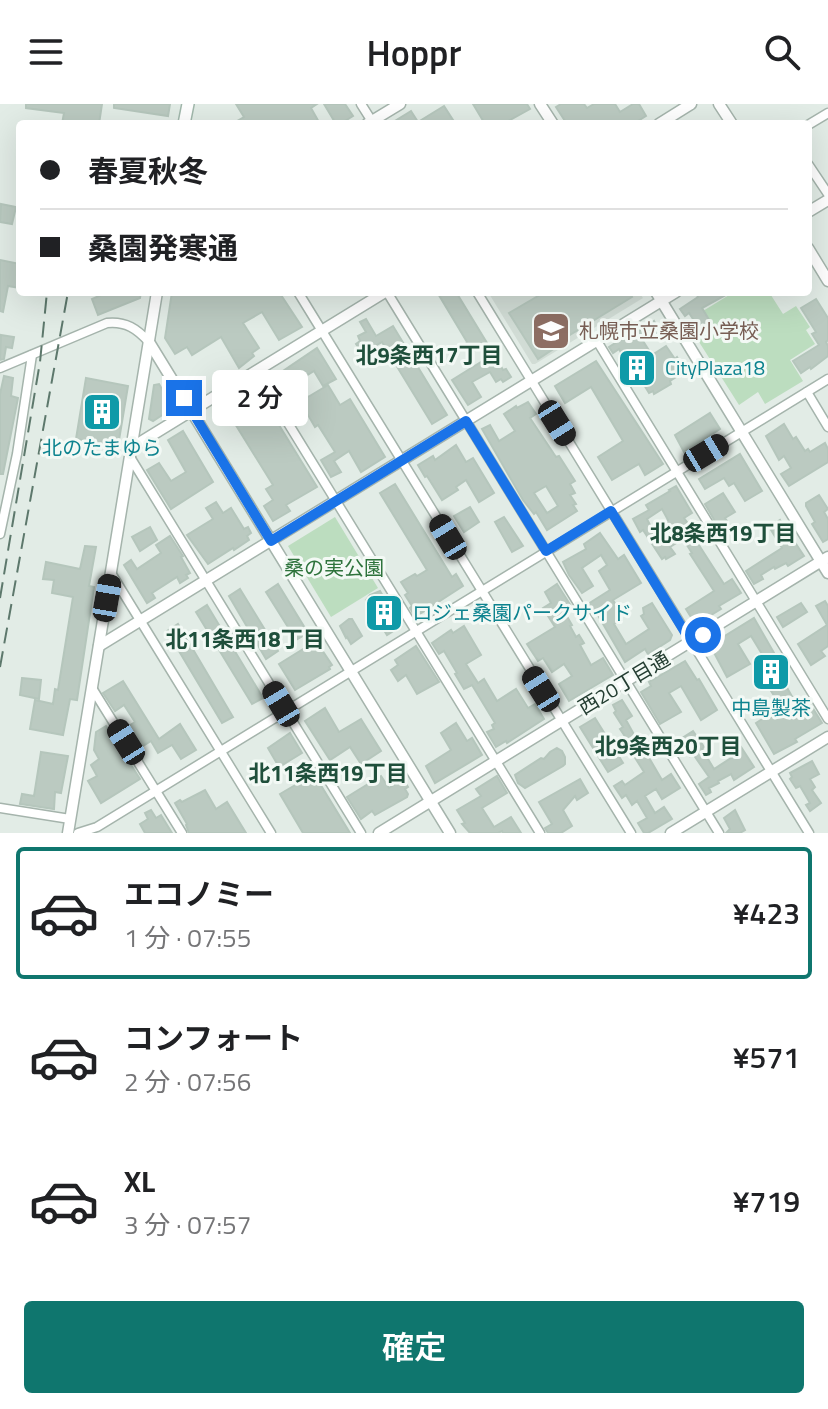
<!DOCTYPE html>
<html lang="ja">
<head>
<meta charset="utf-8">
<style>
  body { margin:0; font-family:"Titillium Web","Noto Sans JP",sans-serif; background:#f6f6f6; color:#202124; height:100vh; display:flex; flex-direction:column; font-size:30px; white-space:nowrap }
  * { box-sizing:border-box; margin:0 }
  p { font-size:26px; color:#757577 }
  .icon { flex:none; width:44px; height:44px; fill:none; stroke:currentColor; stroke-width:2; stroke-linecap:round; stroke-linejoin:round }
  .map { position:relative; height:729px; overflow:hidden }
  .details { display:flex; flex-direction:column; background:#fff; flex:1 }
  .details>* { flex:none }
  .banner { position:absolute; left:16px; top:16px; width:796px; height:176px; border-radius:8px; box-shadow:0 8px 32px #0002; display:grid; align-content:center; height:176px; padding:0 24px; background:#fff }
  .end { position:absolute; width:36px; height:36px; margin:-18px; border:10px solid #1a73e8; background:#fff; box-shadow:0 0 0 4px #fff }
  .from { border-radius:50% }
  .bubble { position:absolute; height:56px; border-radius:8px; background:#fff; box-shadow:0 8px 32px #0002; font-size:26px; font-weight:600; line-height:56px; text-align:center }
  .car { position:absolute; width:24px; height:48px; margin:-24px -12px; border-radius:10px; box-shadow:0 0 6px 2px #0007; background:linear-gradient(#222 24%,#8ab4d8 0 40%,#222 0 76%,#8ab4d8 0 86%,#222 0) }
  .banner b { display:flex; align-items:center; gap:28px; height:76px; font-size:30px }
  .banner b+b { border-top:2px solid #e0e0e0 }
  .banner i { width:20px; height:20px; background:#202124 }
  ul { padding:14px 0 0; list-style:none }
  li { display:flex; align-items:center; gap:24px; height:132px; margin:0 16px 12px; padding:0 8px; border:4px solid transparent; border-radius:8px }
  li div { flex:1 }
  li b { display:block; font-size:30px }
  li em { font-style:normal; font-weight:600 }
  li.selected { border-color:#0f766e }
  li>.icon { width:72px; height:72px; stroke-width:1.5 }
  .button { display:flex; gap:16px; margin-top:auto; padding:16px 24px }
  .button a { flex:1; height:92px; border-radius:8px; background:#0f766e; color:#fff; font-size:32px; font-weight:600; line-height:92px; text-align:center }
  header { display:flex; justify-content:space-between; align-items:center; height:104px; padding:0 24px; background:#fff; font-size:36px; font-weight:600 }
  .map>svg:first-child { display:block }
  .built { fill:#d1dcd5 }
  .green { fill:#bcddbf }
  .building { fill:#bbcac1; stroke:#b5c6bc; stroke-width:2; fill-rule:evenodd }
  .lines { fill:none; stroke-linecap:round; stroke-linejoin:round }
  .minor-casing { stroke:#a5b4ac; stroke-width:11 }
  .tertiary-casing { stroke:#a5b4ac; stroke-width:13 }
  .secondary-casing { stroke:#a1b8ac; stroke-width:14 }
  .minor { stroke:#fff; stroke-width:8 }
  .tertiary { stroke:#fff; stroke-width:10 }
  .secondary { stroke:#fff; stroke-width:11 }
  .rail { stroke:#5d786c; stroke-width:2; stroke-dasharray:16 8; stroke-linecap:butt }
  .route { stroke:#1a73e8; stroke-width:10 }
  .labels { text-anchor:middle; stroke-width:6; stroke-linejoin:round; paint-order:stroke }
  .education-label { font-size:20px; fill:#785e54; stroke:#f3f9f5; text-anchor:start }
  .culture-label { font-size:20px; fill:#0d838f; stroke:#f3f9f5; text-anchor:start }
  .park-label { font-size:20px; fill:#2e733c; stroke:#f3f9f5 }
  .street-label { font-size:20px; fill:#233d31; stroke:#f3f9f5 }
  .neighbourhood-label { font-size:22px; font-weight:bold; fill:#1f4f3b; stroke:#f3f9f5 }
</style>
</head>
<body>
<header><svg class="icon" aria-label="menu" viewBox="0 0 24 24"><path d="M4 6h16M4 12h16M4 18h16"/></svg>Hoppr<svg class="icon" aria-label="search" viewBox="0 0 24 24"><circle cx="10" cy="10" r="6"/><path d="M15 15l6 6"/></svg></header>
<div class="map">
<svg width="828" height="729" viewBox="0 0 828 729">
  <rect width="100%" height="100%" fill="#e2ece6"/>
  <path class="built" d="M488,188H639L643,194L535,260H532Z"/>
  <g class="green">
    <path d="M734,188H769L783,210L796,202L810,223L806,226L815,240L790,256L803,277L765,300L758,288L739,301L694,230L711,219L703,207Z"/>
    <path d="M335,413L378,484L331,513L288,442Z"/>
  </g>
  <g class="building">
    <path d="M26,0H102L99,20H62L64,9L26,4Z"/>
    <path d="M114,0H170L168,12L114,4Z"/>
    <path d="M236,0H317L311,4L320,20H232L244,13Z"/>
    <path d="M324,0H345L353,12L340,20H336Z"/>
    <path d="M473,0H527L530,5L503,20H485Z"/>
    <path d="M561,0H584L587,4L594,0H615L620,8L633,0H639L646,12L633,20H567L556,3Z"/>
    <path d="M444,2L453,16L447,20H390L411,7L418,18Z"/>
    <path d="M1,100L16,103L12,120L0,118Z"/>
    <path d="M0,156L20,160V184L8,182L3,208L0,207Z"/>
    <path d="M108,188H141L140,194L98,211L92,195Z"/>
    <path d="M172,188H279L302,223L279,236L262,208L243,219L259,244L252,249L254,252L239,264L221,233L192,251L187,243L175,250L165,234Z"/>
    <path d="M437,188H456L487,239L469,250L465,242L467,238Z"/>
    <path d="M545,188H629L632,193L565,234L567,236L538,255L509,209Z"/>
    <path d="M702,188H731L702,204L711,219L698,227L694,222L697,221L689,209L685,212L680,205L698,193L697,191Z"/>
    <path d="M816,195L828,214V236L826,238L828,242V252L811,265L810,263L801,269L793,257L819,241L812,230L816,228L801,204Z"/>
    <path d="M366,215L376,232L393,222L447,311L432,320L382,238L362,249L356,240L360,237L358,232L366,228L360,218Z"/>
    <path d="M654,217L659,227L643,237L652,251L666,242L675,255L677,253L684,265L679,267L681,270L670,277L671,280L654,290L653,287L649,289L638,271L629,276L623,267L626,263L625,261L627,259L619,245L613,249L609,243L637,225L638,227Z"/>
    <path d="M1,231L14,233L12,244L6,243L4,255L0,256Z"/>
    <path d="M317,244L336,275L323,282L314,267L298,277L308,293L328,281L340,301L350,295L385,353L361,368L349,347L334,357L341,368L331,373L321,356L335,348L318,321L315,323L308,311L306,312L304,308L296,313L291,306L293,305L274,273Z"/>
    <path d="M494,250L503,266L506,265L511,273L503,278L501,275L496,278L490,268L472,278L481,293L468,301L452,276Z"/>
    <path d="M596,257L663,360L645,371L639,360L612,376L598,353L623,337L591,283L565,299L555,282Z"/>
    <path d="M4,272L13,274L11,292L18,294L3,370H0V290Z"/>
    <path d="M86,274L128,282L118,342L76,335Z"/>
    <path d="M159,280L173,304L153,317L149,315L154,281Z"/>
    <path d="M255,282L317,383L286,401L290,407L273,417L264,402L273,396L266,385L273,381L224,302Z"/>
    <path d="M528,298L536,310L530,314L556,353L559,352L575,377L570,380L575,389L570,391L576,400L573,401L577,407L547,426L536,408L534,410L523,396L482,325L490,321L499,337L515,327L504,310L516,302L517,304ZM546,382L558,402L547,409L534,389Z"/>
    <path d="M710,309L720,325L684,348L675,331Z"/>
    <path d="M784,320L793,335L796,333L805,347L808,345L810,348L825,339L828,345V358L789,382L781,370L791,364L784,352L779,356L766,332Z"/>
    <path d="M183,327L213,378L171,405L147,366L159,359L171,377L186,368L168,336Z"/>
    <path d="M456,341L466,358L473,354L494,389L479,398L466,376L456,383L458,386L442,396L427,372L425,373L418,361L433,352L435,356Z"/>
    <path d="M740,350L762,387L745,397L734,379L729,382L724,374L705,385L699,375Z"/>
    <path d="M395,380L452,473L456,470L463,482L415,513L410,504L412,502L405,491L408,489L401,478L415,470L417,472L427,466L380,389Z"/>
    <path d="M676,382L692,409L684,414L698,433L695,435L724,480L732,475L741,489L719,502L721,505L698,519L691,513L686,505L714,487L690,450L692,449L683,435L670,443L675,450L666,455L665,453L662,455L643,426L640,428L633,415L649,406L646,401L670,387L669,386ZM662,405L668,416L652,425L647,415Z"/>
    <path d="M723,389L735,408L725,414L729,420L720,426L705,400Z"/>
    <path d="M819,391L828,405L824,408L828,415V435L823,438L812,420L815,418L806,402V399Z"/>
    <path d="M216,398L223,409L231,404L244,425L248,423L251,429L247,432L249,436L234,446L233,444L208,460L187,431L213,415L206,404Z"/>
    <path d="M470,403L479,418L464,428L454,412Z"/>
    <path d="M504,413L523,442L512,448L495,418Z"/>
    <path d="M780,416L804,452L788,462L786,459L775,465L774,463L761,471L763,475L754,480L746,467L782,444L771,426L773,425L771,422Z"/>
    <path d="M150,423L157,436L140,447L132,433Z"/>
    <path d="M600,429L618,455L624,451L641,479L613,496L620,508L617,510L621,516L614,520L626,540L649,525L641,512L644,510L643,504L652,499L672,531L670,536L648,550L645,545L625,558L595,506L593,507L588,500L610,486L599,467L607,461L601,451L582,464L593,482L582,489L569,471L563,458L586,445L584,440Z"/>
    <path d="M170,432L183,452L181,453L190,469L186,471L188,474L180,479L177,473L152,489L155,494L147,499L124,461L131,456L137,465L161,449L156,441Z"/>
    <path d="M85,442L96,443L89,482L94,483L77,596L70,595L63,631L30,625L35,596L53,600L55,585L58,586L73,493L52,489L54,476L43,475L46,458L80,465Z"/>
    <path d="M278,480L308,529L296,536L266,488Z"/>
    <path d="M557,480L573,505L565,509L572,521L570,522L576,533L579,531L584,539L580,541L591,561L603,554L613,571L569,597L559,580L572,572L564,560L552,568L543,554L538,557L527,540L555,523L543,504L551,499L545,488Z"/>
    <path d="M240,485L278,547L266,555L229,492Z"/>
    <path d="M380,487L401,522L387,531L366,496L370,491Z"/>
    <path d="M825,497L828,502V542L821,547L825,552L811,561L798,540L827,521L816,502Z"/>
    <path d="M801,499L807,508L783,523L777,513Z"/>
    <path d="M207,501L263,594L252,600L196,508Z"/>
    <path d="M754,514L781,561L779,563L785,573L782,575L794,596L787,600L795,614L812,603L822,619L795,635L797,638L774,650L756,619L781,603L755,561L765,555L751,532L738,540L750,560L727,573L710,541Z"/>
    <path d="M349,515H352L362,532L351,540L347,533L346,534L340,522Z"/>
    <path d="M178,520L233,613L222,619L167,527Z"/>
    <path d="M464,522L481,551L466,560L478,579L484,575L497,597L516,585L528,604L535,600L544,615L507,639L506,637L496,643L487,628L494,625L492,621L495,619L472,581L464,585L455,570L457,569L444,547L439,550L432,539L451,526L453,529Z"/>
    <path d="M316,537L332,561L329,563L330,565L295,586L279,560Z"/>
    <path d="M416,542L439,578L417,590L406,571L398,577L391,566L398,561L395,556Z"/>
    <path d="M685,557L697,576L699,575L717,606L701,616L681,582L669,589L681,608L660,620L641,588L651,582L649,578Z"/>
    <path d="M22,574L41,576L39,595L20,591Z"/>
    <path d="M123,577L159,635L180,620L196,646L181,655L172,641L158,649L151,637L138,645L127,623L135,618L124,601L115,607L103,589Z"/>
    <path d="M622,596L632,612L626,616L637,636L644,632L650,642L656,639L659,645L648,652L662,676L671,670L680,684L662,695L656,685L645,692L655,709L664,703L672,715L648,729H644L638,719L647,714L637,697L632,701L626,691L622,694L614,682L622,677L625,681L644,668L634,652L637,650L620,625L623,623L614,609L616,607L613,601Z"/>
    <path d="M325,604L339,628L361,615L381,647L361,660L350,643L330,656L305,617Z"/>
    <path d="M595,614L623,659L608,668L580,623Z"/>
    <path d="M456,619L467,637L472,634L482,651L435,679L426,662L451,646L441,629Z"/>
    <path d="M106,622L140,675L101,699L88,677L97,672L91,661L99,655L94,646L96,628Z"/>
    <path d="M693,627L704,643L702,645L714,665L731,654L729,651L741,643L754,663L734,676L731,670L718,677L719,679L709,684L711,688L706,691L699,680L709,673L693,650L690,652L679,636Z"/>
    <path d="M290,629L302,649L279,663L268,644Z"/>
    <path d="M557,644L562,647L565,653V660L563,662L525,684L518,679L515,671L541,654L544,655L550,648Z"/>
    <path d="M41,648L68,652L61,689L55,688L54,705L20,700L22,690L34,692Z"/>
    <path d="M812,657L819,670L810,675L815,683L812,686L821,699L810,707L806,701L810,699L800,682L796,684L790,675L792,673L790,669Z"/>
    <path d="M314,670L350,729H303L280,690Z"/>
    <path d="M381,672L389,684L403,675L408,683L405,685L408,690L407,693L375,711L372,707L361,715L347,693Z"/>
    <path d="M497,672L507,689L482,704L494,723L511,713L521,729H503L502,727L498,729H470L462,720L465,719L457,706L481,692L476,685Z"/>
    <path d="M580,675L588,689L577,696L575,692L563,706L572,722L561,729H548L545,724L552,720L539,698Z"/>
    <path d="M205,686L216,705L227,698L246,729H189L186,721L187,720L175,699L180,696L182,698Z"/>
    <path d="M151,706L156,714L161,711L172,729H145L140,720L148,715L145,709Z"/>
    <path d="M735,706L745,726L740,729H726L730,725L724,714Z"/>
  </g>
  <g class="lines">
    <defs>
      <g id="minor">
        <path d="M361,0L373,19"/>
        <path d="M808,21L828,9"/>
        <path d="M808,60L828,90"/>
        <path d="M298,188L631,729"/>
        <path d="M387,188L719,729"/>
        <path d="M477,188L809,729"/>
        <path d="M597,237L828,615"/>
        <path d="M0,264L107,219C126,217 137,225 149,238"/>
        <path d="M256,267L540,729"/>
        <path d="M807,288L828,323"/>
        <path d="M130,353L361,729"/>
        <path d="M0,430L17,350L32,251"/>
        <path d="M111,469L271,729"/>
        <path d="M92,584L182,729"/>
        <path d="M0,704L70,715"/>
        <path d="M78,729L97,723L828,275"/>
      </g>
      <g id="tertiary">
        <path d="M540,0L553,20"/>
        <path d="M719,0L732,20"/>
        <path d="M367,20L400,0"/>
        <path d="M659,20L691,0"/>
        <path d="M808,108L828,96"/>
        <path d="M808,144L828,177"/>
        <path d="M656,188L828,469"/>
        <path d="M149,238L450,729"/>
        <path d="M131,344L385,188"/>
        <path d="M99,542L676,188"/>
        <path d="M68,729L157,188"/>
        <path d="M379,729L828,453"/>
        <path d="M671,729L828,633"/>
      </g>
      <path id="secondary" d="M184,20L188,0"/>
    </defs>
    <use href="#minor" class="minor-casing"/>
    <use href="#tertiary" class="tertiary-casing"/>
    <use href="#secondary" class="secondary-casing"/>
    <use href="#minor" class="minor"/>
    <use href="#tertiary" class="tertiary"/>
    <use href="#secondary" class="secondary"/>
    <g class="rail">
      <path d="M0,494L40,258L47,188"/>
      <path d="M0,563L68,188"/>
    </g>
  </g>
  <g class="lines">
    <path class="route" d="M184,294L271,437L466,317L546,447L611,407L691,538L703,531"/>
  </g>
  <defs>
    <symbol id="school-square" viewBox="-11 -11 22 22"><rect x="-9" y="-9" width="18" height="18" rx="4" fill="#8d6e63" stroke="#f3f9f5"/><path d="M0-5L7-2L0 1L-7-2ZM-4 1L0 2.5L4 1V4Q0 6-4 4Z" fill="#fff"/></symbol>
    <symbol id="building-square" viewBox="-11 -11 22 22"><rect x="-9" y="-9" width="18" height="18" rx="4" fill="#0f9aa8" stroke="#f3f9f5"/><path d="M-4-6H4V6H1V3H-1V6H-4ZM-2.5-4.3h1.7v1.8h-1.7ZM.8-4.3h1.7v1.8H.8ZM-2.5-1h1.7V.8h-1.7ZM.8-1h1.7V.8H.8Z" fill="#fff"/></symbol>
  </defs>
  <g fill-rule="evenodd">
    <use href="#school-square" x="529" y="205" width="44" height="44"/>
    <use href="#building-square" x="615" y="242" width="44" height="44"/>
    <use href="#building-square" x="80" y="286" width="44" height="44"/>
    <use href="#building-square" x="362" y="487" width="44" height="44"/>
    <use href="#building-square" x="749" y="546" width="44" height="44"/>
  </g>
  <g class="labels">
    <g class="education-label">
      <text x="579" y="234">札幌市立桑園小学校</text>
    </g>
    <g class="culture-label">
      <text x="665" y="271">CityPlaza18</text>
      <text x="102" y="351" text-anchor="middle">北のたまゆら</text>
      <text x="412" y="516">ロジェ桑園パークサイド</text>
      <text x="771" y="611" text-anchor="middle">中島製茶</text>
    </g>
    <g class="park-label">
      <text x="334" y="471">桑の実公園</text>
    </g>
    <g class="street-label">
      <text transform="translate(624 579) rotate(-31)" y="7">西20丁目通</text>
    </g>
    <g class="neighbourhood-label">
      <text x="429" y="259">北9条西17丁目</text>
      <text x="723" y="437">北8条西19丁目</text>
      <text x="245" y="543">北11条西18丁目</text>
      <text x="668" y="650">北9条西20丁目</text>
      <text x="328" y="677">北11条西19丁目</text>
    </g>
  </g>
</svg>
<i class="end from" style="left:703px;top:531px"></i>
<i class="end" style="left:184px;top:294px"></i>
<div class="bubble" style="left:212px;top:266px;width:96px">2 分</div>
<i class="car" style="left:557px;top:319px;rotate:148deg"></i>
<i class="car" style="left:706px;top:349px;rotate:59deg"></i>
<i class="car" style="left:448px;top:433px;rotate:329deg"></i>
<i class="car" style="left:107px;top:494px;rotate:10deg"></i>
<i class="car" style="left:541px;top:585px;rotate:328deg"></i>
<i class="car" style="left:281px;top:600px;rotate:329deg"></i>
<i class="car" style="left:126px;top:638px;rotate:328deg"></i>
<div class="banner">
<b><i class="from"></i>春夏秋冬</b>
<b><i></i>桑園発寒通</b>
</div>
</div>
<section class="details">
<ul>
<li class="selected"><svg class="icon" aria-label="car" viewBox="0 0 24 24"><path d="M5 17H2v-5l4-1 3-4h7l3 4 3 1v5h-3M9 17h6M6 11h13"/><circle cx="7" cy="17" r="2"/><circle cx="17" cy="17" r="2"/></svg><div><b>エコノミー</b><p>1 分 · 07:55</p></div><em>¥423</em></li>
<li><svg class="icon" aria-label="car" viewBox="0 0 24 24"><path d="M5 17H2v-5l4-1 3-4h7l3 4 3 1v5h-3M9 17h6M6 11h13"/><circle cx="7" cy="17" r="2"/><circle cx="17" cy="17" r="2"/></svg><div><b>コンフォート</b><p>2 分 · 07:56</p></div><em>¥571</em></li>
<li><svg class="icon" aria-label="car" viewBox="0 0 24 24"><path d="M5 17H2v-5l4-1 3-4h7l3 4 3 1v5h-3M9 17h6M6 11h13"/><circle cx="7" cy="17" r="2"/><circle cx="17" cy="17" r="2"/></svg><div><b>XL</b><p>3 分 · 07:57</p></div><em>¥719</em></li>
</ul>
<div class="button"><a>確定</a></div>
</section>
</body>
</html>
